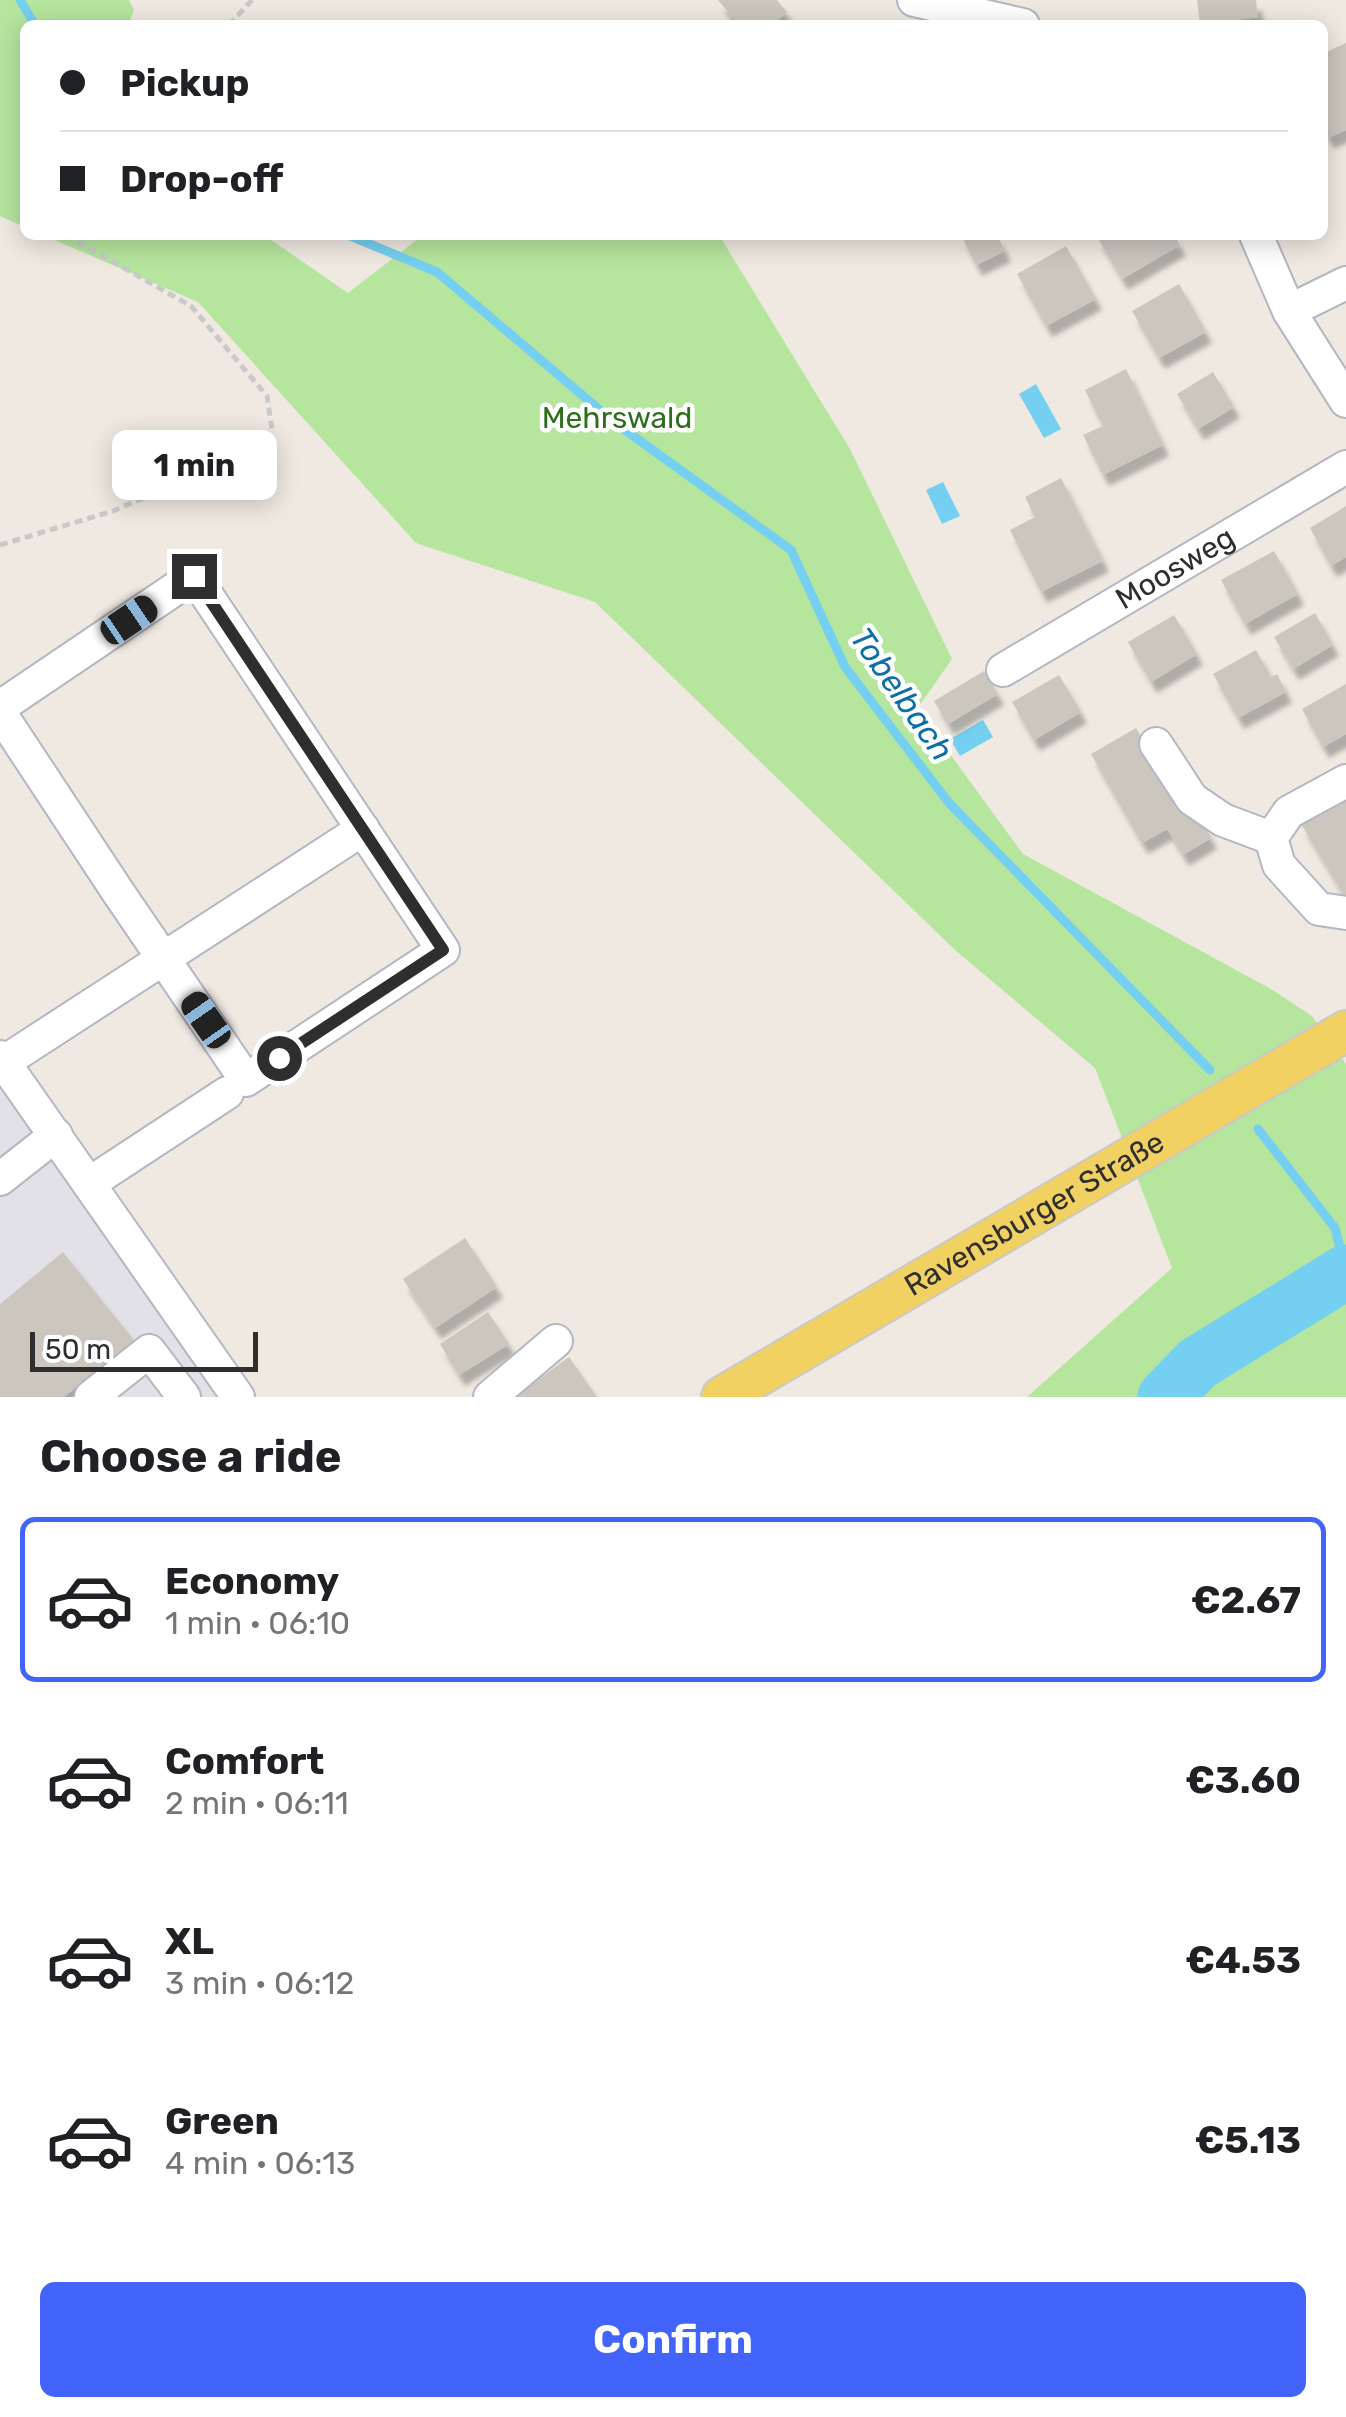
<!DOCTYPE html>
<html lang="en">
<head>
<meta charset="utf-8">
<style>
  body { margin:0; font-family:Rubik,sans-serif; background:#f6f6f6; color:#202124; height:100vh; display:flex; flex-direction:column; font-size:38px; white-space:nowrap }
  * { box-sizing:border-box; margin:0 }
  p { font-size:32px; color:#757577 }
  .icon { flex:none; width:55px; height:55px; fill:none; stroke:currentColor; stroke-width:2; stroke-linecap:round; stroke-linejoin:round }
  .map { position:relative; height:1397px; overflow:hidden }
  .details { display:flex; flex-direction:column; background:#fff; flex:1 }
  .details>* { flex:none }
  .hud { position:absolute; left:20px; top:20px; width:1308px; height:220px; border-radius:15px; box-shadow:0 5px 25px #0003; display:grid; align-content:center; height:220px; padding:0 40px; background:#fff }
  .scale { position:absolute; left:30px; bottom:25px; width:228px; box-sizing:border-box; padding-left:10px; border:5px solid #2e2e2e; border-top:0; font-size:28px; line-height:35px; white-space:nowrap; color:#2e2e2e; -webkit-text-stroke:8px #fff; paint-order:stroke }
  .end { position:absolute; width:45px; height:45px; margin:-22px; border:12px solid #2e2e2e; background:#fff; box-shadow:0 0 0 5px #fff }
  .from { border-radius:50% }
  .bubble { position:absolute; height:70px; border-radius:15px; background:#fff; box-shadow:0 5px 25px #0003; font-size:32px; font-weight:700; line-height:70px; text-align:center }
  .car { position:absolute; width:30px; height:60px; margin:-30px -15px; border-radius:12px; box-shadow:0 0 8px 2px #0007; background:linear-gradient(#222 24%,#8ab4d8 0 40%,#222 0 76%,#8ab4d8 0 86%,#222 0) }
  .hud b { display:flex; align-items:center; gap:35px; height:95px; font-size:38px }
  .hud b+b { border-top:2px solid #e0e0e0 }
  .hud i { width:25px; height:25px; background:#202124 }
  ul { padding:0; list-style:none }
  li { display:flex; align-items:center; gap:30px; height:165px; margin:0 20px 15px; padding:0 20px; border:5px solid transparent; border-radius:15px }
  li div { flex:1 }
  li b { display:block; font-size:38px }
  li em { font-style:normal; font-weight:700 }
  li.on { border-color:#4264fb }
  li>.icon { width:90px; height:90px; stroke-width:1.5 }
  h2 { padding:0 40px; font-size:45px; line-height:120px }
  .action { display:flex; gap:20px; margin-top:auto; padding:20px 40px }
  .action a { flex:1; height:115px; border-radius:15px; background:#4264fb; color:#fff; font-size:40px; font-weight:700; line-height:115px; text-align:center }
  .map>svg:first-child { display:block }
  .industrial { fill:#e3e1e8 }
  .green { fill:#b6e59e }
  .water { fill:#75cff0 }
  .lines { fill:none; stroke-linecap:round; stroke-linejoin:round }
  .stream { stroke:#75cff0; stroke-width:9 }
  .river { stroke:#75cff0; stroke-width:55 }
  .building { fill:#cbc7bf; filter:url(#shadow) }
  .minor-casing { stroke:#b4b7c1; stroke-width:36 }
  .major-casing { stroke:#c9c9c9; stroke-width:44 }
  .path { stroke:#c9c9c9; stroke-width:5; stroke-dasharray:8 5; stroke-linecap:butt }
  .minor { stroke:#fff; stroke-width:32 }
  .major { stroke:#f2d163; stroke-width:40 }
  .route { stroke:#2e2e2e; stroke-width:12 }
  .labels { text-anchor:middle; stroke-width:9; stroke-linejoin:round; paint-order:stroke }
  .park-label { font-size:30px; fill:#2c6e1b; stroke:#fff }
  .street-label { font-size:30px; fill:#2e2e2e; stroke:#fff }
  .water-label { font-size:32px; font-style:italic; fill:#0d6fa3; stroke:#fff }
</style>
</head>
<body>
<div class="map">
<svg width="1346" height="1397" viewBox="0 0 1346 1397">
  <defs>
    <filter id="shadow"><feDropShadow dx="6" dy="11" stdDeviation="2.5" flood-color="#0004"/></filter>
  </defs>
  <rect width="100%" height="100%" fill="#efe9e1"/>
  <path class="industrial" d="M0,1082L238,1397H0Z"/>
  <g class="green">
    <path d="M0,0H129L134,10L128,25H25V227L0,216Z"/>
    <path d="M43,235H264L348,293L423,235H719L850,449L952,659L917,709L1023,854L1271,989L1312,1016L1346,1064V1397H1027L1172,1268L1095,1068L955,950L595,602L416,543L198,302Z"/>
  </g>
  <g class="water">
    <path d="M1036,384L1061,429L1044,438L1019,394Z"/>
    <path d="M943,482L960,516L942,524L926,490Z"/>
    <path d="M983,720L993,737L960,756L950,739Z"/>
  </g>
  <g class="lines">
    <g class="stream">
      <path d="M20,0L35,25"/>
      <path d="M348,235L437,272L614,422L791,550L845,667L949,803L1210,1070"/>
      <path d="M1258,1129L1335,1228L1346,1271"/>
    </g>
    <path class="river" d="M1165,1397L1198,1363L1346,1272"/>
  </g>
  <g class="building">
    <path d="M718,0H777L787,12L772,25H739Z"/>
    <path d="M1197,0H1256L1258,17L1200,24Z"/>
    <path d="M1346,43V130L1328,138L1322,127V108L1329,105L1322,90V54Z"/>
    <path d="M961,235H997L1005,251L976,265Z"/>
    <path d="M1096,235H1174L1180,245L1122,279Z"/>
    <path d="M1066,246L1096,299L1046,326L1017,274Z"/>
    <path d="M1179,284L1206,332L1159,358L1132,311Z"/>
    <path d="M1126,369L1163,445L1103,475L1083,435L1103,426L1085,390Z"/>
    <path d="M1213,372L1234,407L1198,429L1177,394Z"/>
    <path d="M1061,478L1103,561L1041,592L1010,530L1035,517L1025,497Z"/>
    <path d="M1346,506V557L1331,566L1310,528Z"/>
    <path d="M1274,551L1298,594L1245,624L1221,580Z"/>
    <path d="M1315,613L1333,645L1293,669L1274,637Z"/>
    <path d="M1174,615L1197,654L1151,682L1128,642Z"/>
    <path d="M1256,650L1271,677L1277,674L1286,692L1238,718L1213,674Z"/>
    <path d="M984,671L998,694L948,724L934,701Z"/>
    <path d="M1059,675L1081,712L1034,740L1012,702Z"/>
    <path d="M1346,684V734L1323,747L1302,709Z"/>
    <path d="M1136,728L1187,816L1195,811L1211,838L1183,855L1167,829L1142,843L1091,754Z"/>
    <path d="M1346,797V898L1301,824Z"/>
    <path d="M465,1238L497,1287L435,1328L403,1279Z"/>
    <path d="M63,1252L134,1340L64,1397H0V1304Z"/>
    <path d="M488,1312L509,1344L459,1375L440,1344Z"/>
    <path d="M569,1357L597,1397H514Z"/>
  </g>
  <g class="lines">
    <defs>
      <g id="minor">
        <path d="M914,0L1023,25"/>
        <path d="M1256,235L1289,311L1346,401"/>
        <path d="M1289,311L1346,283"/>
        <path id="s1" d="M1003,670L1346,467"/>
        <path d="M0,707L194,576L443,950L246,1080L118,892L0,713"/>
        <path d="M1156,744L1192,799L1223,820L1271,838"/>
        <path d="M1346,781L1289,812L1271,838L1279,865L1319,909L1346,913"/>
        <path d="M0,1057L238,1397"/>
        <path d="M4,1062L363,829"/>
        <path d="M0,1179L56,1135"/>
        <path d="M90,1183L227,1093"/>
        <path d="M91,1397L149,1351L184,1397"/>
        <path d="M490,1397L556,1341"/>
      </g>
      <g id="major">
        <path id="s2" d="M722,1397L1346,1031"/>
      </g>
    </defs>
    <use href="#minor" class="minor-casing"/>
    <use href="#major" class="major-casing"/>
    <g class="path">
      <path d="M229,25L252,0"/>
      <path d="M25,206L21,209L25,211"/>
      <path d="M0,545L113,511L159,491L245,452L272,430L267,396L191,306L66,235"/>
    </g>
    <use href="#minor" class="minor"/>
    <use href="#major" class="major"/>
  </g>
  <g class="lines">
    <path class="route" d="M194,576L443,950L279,1058"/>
  </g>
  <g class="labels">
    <g class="park-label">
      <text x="617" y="428">Mehrswald</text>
    </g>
    <g class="street-label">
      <text dy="10" stroke="none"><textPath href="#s1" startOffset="200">Moosweg</textPath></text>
      <text dy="10" stroke="none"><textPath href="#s2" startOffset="362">Ravensburger Straße</textPath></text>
    </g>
    <g class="water-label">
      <text transform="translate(902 694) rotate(55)" y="11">Tobelbach</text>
    </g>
  </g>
</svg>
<div class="scale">50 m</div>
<i class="end from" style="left:279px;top:1058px"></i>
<i class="end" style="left:194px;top:576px"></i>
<div class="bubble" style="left:112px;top:430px;width:165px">1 min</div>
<i class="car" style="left:129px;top:620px;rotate:56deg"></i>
<i class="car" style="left:206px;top:1020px;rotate:325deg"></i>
<div class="hud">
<b><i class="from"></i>Pickup</b>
<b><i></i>Drop-off</b>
</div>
</div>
<section class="details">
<h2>Choose a ride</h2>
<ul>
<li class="on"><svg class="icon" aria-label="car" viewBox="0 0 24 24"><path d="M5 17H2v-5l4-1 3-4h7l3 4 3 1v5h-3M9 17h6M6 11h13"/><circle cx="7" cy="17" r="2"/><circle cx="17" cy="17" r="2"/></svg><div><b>Economy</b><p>1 min · 06:10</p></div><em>€2.67</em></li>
<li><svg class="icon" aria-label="car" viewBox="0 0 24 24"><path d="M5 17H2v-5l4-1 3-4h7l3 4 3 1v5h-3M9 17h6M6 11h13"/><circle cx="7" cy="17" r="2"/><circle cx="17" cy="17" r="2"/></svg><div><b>Comfort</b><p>2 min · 06:11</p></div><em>€3.60</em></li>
<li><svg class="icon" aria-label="car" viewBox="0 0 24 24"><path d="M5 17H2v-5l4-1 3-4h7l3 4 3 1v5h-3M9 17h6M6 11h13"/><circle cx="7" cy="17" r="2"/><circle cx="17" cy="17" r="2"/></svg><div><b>XL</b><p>3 min · 06:12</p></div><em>€4.53</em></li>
<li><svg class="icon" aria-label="car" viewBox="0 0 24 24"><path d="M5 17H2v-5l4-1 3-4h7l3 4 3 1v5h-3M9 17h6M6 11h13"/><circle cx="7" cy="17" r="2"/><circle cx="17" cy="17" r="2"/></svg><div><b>Green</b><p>4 min · 06:13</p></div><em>€5.13</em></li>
</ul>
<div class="action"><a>Confirm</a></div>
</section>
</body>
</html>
